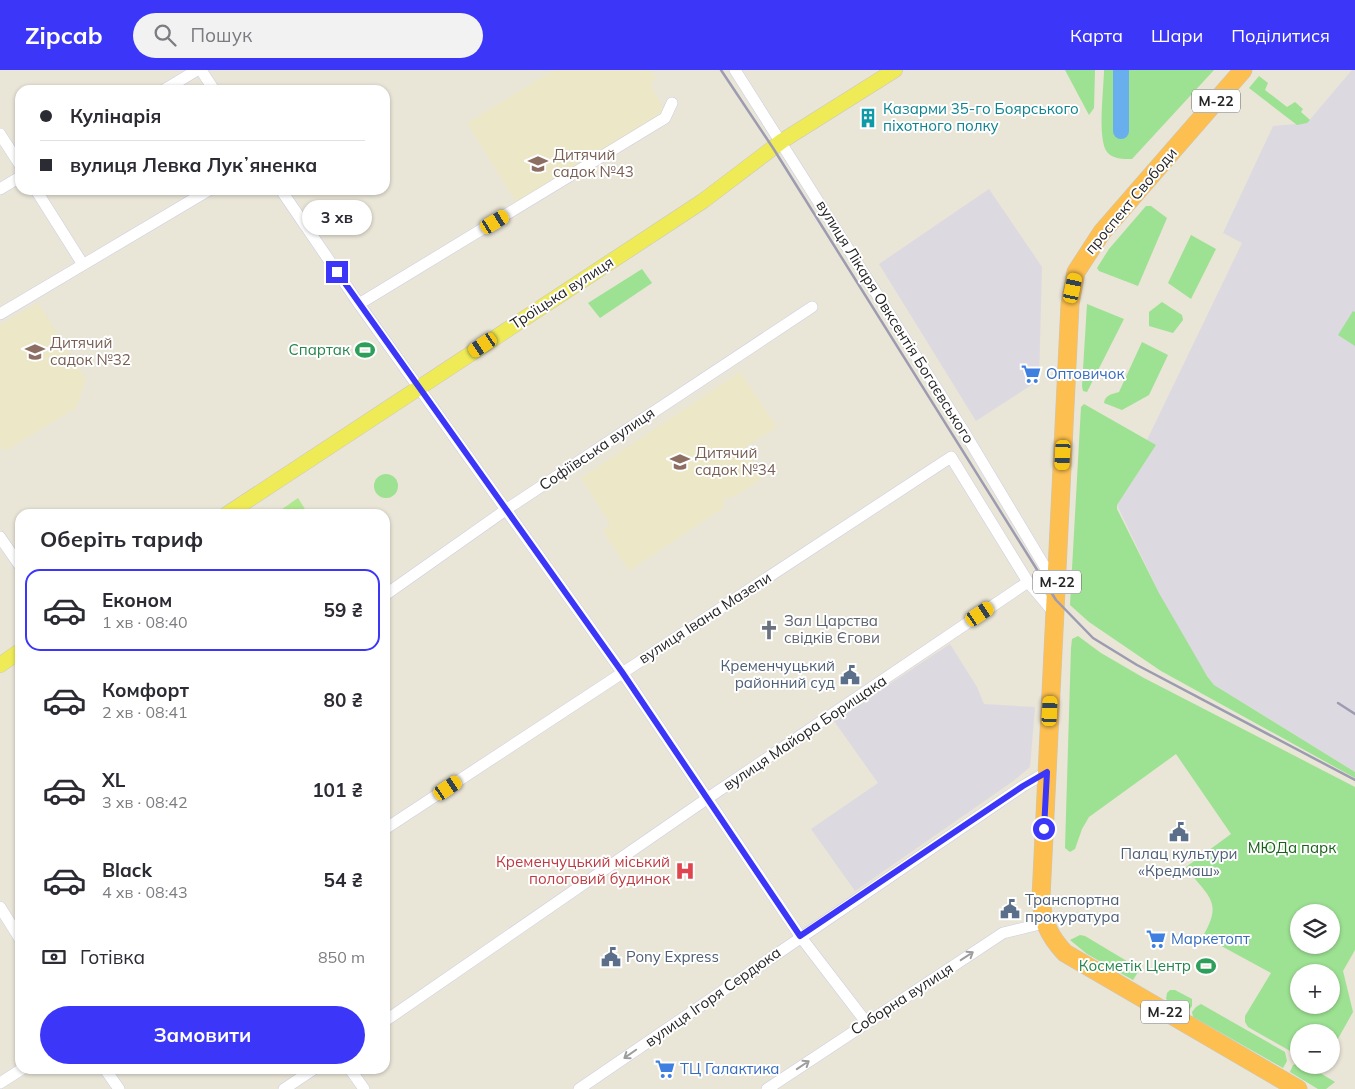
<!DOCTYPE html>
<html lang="uk">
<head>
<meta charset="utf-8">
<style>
  body { margin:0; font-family:Mulish,sans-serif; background:#f2f2f3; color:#2b2b33; height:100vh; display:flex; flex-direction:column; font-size:19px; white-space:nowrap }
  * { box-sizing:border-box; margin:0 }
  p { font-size:16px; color:#7c7c81 }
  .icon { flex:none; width:28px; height:28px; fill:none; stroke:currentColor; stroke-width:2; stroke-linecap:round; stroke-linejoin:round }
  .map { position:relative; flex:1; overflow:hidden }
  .panel { position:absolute; left:15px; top:439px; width:375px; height:565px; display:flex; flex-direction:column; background:#fff; border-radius:15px; box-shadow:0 1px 4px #0004 }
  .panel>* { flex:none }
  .banner { position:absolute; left:15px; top:15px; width:375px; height:110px; border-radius:15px; box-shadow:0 1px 4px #0004; display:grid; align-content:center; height:110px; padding:0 25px; background:#fff }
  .fabs { position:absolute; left:1290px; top:834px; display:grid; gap:10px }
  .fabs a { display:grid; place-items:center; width:50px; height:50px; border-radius:50%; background:#fff; box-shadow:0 1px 4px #0004; font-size:25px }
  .end { position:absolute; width:22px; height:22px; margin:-11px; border:6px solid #3b36f8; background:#fff; box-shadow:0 0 0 2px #fff }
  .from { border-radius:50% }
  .bubble { position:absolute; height:35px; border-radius:18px; background:#fff; box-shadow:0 1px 4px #0004; font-size:16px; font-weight:700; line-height:35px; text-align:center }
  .car { position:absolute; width:15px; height:30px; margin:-15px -8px; border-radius:6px; box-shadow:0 0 4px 1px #0007; background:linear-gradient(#f5c518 24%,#345 0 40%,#f5c518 0 76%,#345 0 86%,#f5c518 0) }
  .banner b { display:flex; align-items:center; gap:18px; height:48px; font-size:19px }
  .banner b+b { border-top:1px solid #e1e1e2 }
  .banner i { width:12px; height:12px; background:#2b2b33 }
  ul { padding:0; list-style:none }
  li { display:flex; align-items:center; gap:15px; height:82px; margin:0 10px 8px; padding:0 15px; border:2px solid transparent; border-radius:15px }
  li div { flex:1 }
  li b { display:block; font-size:19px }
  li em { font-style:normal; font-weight:700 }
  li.on { border-color:#3b36f8 }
  li>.icon { width:45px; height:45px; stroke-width:1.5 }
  h2 { padding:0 25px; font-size:22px; line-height:60px }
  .pay { display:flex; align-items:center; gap:12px; height:55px; padding:0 25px; font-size:19px }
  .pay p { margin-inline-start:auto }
  .button { display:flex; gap:10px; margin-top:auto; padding:10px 25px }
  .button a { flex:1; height:58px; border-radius:30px; background:#3b36f8; color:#fff; font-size:20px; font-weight:700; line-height:58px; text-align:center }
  header { display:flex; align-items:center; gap:30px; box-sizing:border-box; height:70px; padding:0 25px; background:#3b36f8; color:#fff }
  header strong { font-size:24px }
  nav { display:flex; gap:28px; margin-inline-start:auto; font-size:18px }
  .search { width:350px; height:45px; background:#f2f2f3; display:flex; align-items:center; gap:12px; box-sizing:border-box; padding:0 18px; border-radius:28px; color:#7c7c81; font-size:19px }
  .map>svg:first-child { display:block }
  .industrial { fill:#ddd9e1 }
  .education { fill:#ece7c6 }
  .green { fill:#9de193; fill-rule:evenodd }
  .pitch { fill:#afe88e }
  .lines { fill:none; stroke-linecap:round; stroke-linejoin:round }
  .river { stroke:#69aeed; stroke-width:16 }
  .minor-casing { stroke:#cdcde0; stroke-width:12 }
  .major-casing { stroke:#c7c7c7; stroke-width:16 }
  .highway-casing { stroke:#c7c7c7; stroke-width:19 }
  .minor { stroke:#fff; stroke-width:11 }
  .major { stroke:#efeb57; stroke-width:15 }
  .highway { stroke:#fdbf4f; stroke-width:18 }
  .rail { stroke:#9c9bb1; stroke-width:2.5 }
  .oneway { stroke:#9d9d9d }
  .route { stroke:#3b36f8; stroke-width:6 }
  .labels { text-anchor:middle; stroke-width:4; stroke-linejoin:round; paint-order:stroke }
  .shield { fill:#fff; stroke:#676767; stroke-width:1 }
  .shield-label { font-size:14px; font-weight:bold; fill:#262626 }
  .culture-label { font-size:15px; fill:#0d838f; stroke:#fff; text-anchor:start }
  .education-label { font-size:15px; fill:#785e54; stroke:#fff; text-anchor:start }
  .street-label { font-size:15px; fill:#262626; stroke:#fff }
  .leisure-label { font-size:15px; fill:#27864d; stroke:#fff; text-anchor:end }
  .shop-label { font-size:15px; fill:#366cbe; stroke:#fff; text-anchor:start }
  .worship-label { font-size:15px; fill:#5b616d; stroke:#fff; text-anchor:start }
  .service-label { font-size:15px; fill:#4e5e75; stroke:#fff; text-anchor:start }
  .park-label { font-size:15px; fill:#196119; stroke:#fff }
  .health-label { font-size:15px; fill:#be3a42; stroke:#fff; text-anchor:end }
</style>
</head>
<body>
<header>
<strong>Zipcab</strong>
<div class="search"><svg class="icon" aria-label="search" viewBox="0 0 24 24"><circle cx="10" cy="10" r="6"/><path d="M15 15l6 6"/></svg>Пошук</div>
<nav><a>Карта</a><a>Шари</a><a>Поділитися</a></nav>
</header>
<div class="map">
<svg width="1355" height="1019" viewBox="0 0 1355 1019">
  <rect width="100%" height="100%" fill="#e9e5d7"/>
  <g class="industrial">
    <path d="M1352,0H1355V702L1214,615L1198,593L1159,523L1117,435L1155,376L1147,370L1242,173L1223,163L1273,56L1307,53Z"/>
    <path d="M989,119L1042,197L1039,310L976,351L879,194Z"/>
    <path d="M950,574L977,617L984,634L1035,637L1030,697L1012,712L855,821L811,759L878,713L834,651Z"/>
  </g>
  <g class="education">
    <path d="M554,0H650L656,9L650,14L665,42L518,135L467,53Z"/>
    <path d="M38,233L86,309L76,338L5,381L0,376V255Z"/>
    <path d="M740,302L777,357L745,377L764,407L732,428L730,426L722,431L726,436L629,501L603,461L611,455L581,408Z"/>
  </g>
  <g class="green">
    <path d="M1065,0H1095L1094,38L1089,45Z"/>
    <path d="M1104,0H1214L1132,89C1124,89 1112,89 1107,82C1097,68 1104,18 1104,0Z"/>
    <path d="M1259,6L1268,13L1265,20L1287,37L1295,32L1303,39L1301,42L1310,50L1307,53L1297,55L1249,18Z"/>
    <path d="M1146,136H1151L1167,148L1138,216L1099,201L1097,198L1109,179Z"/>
    <path d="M1191,165L1216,179L1191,229L1168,213Z"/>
    <path d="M642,199L652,213L600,248L588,233Z"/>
    <path d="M1162,232L1182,245L1183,250L1173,263L1149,256V242Z"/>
    <path d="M1087,234L1124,249L1087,322L1083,321L1082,316Z"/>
    <path d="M1353,241L1355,242V276L1338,265Z"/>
    <path d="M1142,272L1168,285L1149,325L1122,340L1104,333C1105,325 1112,324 1119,322Z"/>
    <path d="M1084,334L1156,375L1117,435V439L1159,523L1207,606L1214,615L1355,702V708L1161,601L1089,552L1070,535L1081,337Z"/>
    <circle cx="386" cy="416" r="12"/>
    <path d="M1078,566L1101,583L1144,608L1355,717V880L1343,901L1353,942L1331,981V962H1299V986L1248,957L1245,952V946L1271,903L1203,866C1224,830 1207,827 1186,797L1231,764L1176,684L1089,747L1082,759L1075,779L1070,782L1065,778L1071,578L1072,569ZM1299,842H1331V875H1299ZM1299,902H1331V935H1299Z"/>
    <path d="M1080,865L1085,866L1140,899L1133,910L1087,884L1070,870Z"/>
    <path d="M1170,920H1175L1192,929V936L1189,940H1182L1166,929L1167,923Z"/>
    <path d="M1201,934L1285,982L1287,991L1283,998L1193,947L1192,942L1196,937Z"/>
    <path d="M1299,993V995H1307L1335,1012L1326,1019H1318L1290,1002L1293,995Z"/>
  </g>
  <path class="pitch" d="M298,428L308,444H275Z"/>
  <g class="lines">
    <path class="river" d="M1121,0V61"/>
    <defs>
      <g id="minor">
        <path d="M201,0L214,20"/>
        <path d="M735,0L966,365L1045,497L1057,498"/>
        <path d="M164,20L197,0"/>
        <path d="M0,64L20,95"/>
        <path d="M0,119L20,107"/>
        <path d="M36,120L82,193"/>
        <path d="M281,120L359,234L622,602L800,866L866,952"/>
        <path d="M359,234L665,48L672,33"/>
        <path d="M0,244L209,120"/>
        <path d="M0,467L20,496"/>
        <path d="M385,525L507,439L812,237"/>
        <path d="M385,759L951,387L1028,512L1055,544"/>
        <path d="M0,837L20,869"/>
        <path d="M385,951L708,728L1028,512"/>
        <path d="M105,999L119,1019"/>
        <path d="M350,999L364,1019"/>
        <path d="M0,1013L22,999"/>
        <path d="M284,1019L314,999"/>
        <path d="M579,1019L1023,716L1047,702"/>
        <path d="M767,1019L1003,863L1044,853"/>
      </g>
      <g id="major">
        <path d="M227,444L703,131L782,71L895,0"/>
        <path d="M0,595L20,581"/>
      </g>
      <path id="highway" d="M1243,0L1102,162L1076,202L1070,234L1041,827C1042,851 1049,866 1065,883L1298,1019"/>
    </defs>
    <use href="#minor" class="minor-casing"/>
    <use href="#major" class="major-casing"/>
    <use href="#highway" class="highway-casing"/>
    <use href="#minor" class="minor"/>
    <use href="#major" class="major"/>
    <use href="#highway" class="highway"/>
    <g class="rail">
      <path d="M721,0L773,78L1056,530L1093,568L1137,595L1355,710"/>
      <path d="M1338,633L1355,644"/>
    </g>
  </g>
  <defs><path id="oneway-shaft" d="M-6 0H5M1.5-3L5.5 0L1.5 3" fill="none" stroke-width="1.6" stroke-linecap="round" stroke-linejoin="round" transform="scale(1.25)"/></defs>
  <g class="oneway">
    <use href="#oneway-shaft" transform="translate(967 886) rotate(-33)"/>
    <use href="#oneway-shaft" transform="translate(630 984) rotate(145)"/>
    <use href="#oneway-shaft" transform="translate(803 995) rotate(-34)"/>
  </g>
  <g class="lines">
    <path class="route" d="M337,202L622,602L800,866L1023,716L1047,702L1044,759"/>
  </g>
  <defs>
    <symbol id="building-bare" viewBox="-9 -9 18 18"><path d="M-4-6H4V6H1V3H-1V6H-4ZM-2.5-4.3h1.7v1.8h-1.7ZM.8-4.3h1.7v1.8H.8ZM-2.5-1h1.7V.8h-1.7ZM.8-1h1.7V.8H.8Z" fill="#0f9aa8" stroke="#fff" stroke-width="2.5" paint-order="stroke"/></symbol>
    <symbol id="school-bare" viewBox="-9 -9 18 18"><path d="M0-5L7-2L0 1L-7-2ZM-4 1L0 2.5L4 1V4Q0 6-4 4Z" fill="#8d6e63" stroke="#fff" stroke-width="2.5" paint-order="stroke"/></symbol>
    <symbol id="stadium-bare" viewBox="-9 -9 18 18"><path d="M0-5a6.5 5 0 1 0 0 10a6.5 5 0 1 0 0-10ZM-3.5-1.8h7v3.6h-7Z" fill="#2e9e5b" stroke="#fff" stroke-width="2.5" paint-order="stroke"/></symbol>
    <symbol id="supermarket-bare" viewBox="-9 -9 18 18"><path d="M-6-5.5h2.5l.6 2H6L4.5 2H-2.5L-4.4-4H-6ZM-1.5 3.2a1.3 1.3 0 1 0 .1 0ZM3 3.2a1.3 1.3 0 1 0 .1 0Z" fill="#3f7fe0" stroke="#fff" stroke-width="2.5" paint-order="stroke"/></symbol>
    <symbol id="church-bare" viewBox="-9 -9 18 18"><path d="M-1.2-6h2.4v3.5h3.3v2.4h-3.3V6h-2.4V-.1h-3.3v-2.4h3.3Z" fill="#6b7280" stroke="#fff" stroke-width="2.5" paint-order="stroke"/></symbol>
    <symbol id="civic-bare" viewBox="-9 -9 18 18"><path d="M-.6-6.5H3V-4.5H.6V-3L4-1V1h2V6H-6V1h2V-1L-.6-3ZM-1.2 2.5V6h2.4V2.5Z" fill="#5c6f8a" stroke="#fff" stroke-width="2.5" paint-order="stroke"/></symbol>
    <symbol id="hospital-bare" viewBox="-9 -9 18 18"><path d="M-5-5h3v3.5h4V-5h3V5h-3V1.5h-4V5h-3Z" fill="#e0444e" stroke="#fff" stroke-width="2.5" paint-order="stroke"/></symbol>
  </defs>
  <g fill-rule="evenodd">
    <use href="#building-bare" x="854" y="34" width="28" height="28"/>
    <use href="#school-bare" x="524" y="80" width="28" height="28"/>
    <use href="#stadium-bare" x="351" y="266" width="28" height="28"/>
    <use href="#school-bare" x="21" y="268" width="28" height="28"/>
    <use href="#supermarket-bare" x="1017" y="290" width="28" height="28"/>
    <use href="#school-bare" x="666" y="378" width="28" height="28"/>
    <use href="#church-bare" x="755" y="546" width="28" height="28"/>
    <use href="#civic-bare" x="836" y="591" width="28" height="28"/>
    <use href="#civic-bare" x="1165" y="748" width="28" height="28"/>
    <use href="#hospital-bare" x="671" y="787" width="28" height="28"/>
    <use href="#civic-bare" x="996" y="825" width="28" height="28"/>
    <use href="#supermarket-bare" x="1142" y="855" width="28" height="28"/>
    <use href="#civic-bare" x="597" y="873" width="28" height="28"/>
    <use href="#stadium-bare" x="1192" y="882" width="28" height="28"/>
    <use href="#supermarket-bare" x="651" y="985" width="28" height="28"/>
  </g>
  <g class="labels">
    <g class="shield">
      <rect x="1192" y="19.5" width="48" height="23" rx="4"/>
      <rect x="1033" y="500.5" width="48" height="23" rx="4"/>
      <rect x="1141" y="930.5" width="48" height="23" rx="4"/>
    </g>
    <g class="shield-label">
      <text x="1216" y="36">М-22</text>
      <text x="1057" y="517">М-22</text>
      <text x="1165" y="947">М-22</text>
    </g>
    <g class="culture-label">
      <text x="883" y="44">Казарми 35-го Боярського<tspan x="883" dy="17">піхотного полку</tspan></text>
    </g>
    <g class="education-label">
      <text x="553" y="90">Дитячий<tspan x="553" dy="17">садок №43</tspan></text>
      <text x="50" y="278">Дитячий<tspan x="50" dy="17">садок №32</tspan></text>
      <text x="695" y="388">Дитячий<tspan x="695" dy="17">садок №34</tspan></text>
    </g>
    <g class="street-label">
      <text transform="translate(1131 131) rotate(-50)" y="5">проспект Свободи</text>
      <text transform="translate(562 223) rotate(-33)" y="5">Троїцька вулиця</text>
      <text transform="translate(895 252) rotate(58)" y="5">вулиця Лікаря Овксентія Богаєвського</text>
      <text transform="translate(597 379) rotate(-34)" y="5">Софіївська вулиця</text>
      <text transform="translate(705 548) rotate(-33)" y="5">вулиця Івана Мазепи</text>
      <text transform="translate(805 663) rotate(-34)" y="5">вулиця Майора Борищака</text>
      <text transform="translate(713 927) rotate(-35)" y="5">вулиця Ігоря Сердюка</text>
      <text transform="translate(902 929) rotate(-33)" y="5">Соборна вулиця</text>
    </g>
    <g class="leisure-label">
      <text x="350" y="285">Спартак</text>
      <text x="1191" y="901">Косметік Центр</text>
    </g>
    <g class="shop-label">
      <text x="1046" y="309">Оптовичок</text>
      <text x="1171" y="874">Маркетопт</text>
      <text x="680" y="1004">ТЦ Галактика</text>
    </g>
    <g class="worship-label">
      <text x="784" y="556">Зал Царства<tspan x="784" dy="17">свідків Єгови</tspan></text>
    </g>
    <g class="service-label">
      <text x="835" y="601" text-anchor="end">Кременчуцький<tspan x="835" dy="17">районний суд</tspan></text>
      <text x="1179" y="789" text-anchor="middle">Палац культури<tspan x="1179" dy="17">«Кредмаш»</tspan></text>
      <text x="1025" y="835">Транспортна<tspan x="1025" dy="17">прокуратура</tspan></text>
      <text x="626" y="892">Pony Express</text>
    </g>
    <g class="park-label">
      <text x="1292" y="783">МЮДа парк</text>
    </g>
    <g class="health-label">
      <text x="670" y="797">Кременчуцький міський<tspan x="670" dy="17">пологовий будинок</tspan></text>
    </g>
  </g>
</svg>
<div class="fabs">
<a><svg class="icon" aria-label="layers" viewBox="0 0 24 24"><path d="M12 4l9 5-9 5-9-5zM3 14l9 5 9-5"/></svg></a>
<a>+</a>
<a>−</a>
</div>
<i class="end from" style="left:1044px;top:759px"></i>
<i class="end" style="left:337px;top:202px"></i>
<div class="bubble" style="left:302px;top:130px;width:70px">3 хв</div>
<i class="car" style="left:495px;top:152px;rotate:59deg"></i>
<i class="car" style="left:1073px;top:218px;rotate:12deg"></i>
<i class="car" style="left:483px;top:275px;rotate:236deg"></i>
<i class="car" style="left:1063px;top:385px;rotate:183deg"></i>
<i class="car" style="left:980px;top:544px;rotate:56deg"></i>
<i class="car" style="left:1050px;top:641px;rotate:3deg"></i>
<i class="car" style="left:448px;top:718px;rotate:56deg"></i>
<div class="banner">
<b><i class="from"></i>Кулінарія</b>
<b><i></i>вулиця Левка Лукʼяненка</b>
</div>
<section class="panel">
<h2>Оберіть тариф</h2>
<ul>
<li class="on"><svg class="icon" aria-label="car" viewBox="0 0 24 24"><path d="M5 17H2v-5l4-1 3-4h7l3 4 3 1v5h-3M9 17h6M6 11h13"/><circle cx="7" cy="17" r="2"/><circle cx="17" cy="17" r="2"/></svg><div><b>Економ</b><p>1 хв · 08:40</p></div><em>59 ₴</em></li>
<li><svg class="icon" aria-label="car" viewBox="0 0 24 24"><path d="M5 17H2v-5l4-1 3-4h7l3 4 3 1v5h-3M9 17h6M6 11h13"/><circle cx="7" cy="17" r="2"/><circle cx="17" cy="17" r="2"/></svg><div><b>Комфорт</b><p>2 хв · 08:41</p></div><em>80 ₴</em></li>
<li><svg class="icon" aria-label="car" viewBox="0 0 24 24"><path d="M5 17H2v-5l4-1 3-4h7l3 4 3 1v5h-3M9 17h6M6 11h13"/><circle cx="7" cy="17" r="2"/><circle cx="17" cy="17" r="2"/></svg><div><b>XL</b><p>3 хв · 08:42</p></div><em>101 ₴</em></li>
<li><svg class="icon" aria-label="car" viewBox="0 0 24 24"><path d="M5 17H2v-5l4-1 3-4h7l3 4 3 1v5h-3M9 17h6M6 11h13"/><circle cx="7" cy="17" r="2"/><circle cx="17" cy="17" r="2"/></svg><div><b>Black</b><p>4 хв · 08:43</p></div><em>54 ₴</em></li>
</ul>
<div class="pay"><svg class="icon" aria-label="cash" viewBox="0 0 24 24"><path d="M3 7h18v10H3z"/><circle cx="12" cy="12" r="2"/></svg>Готівка<p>850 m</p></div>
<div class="button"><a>Замовити</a></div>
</section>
</div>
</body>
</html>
